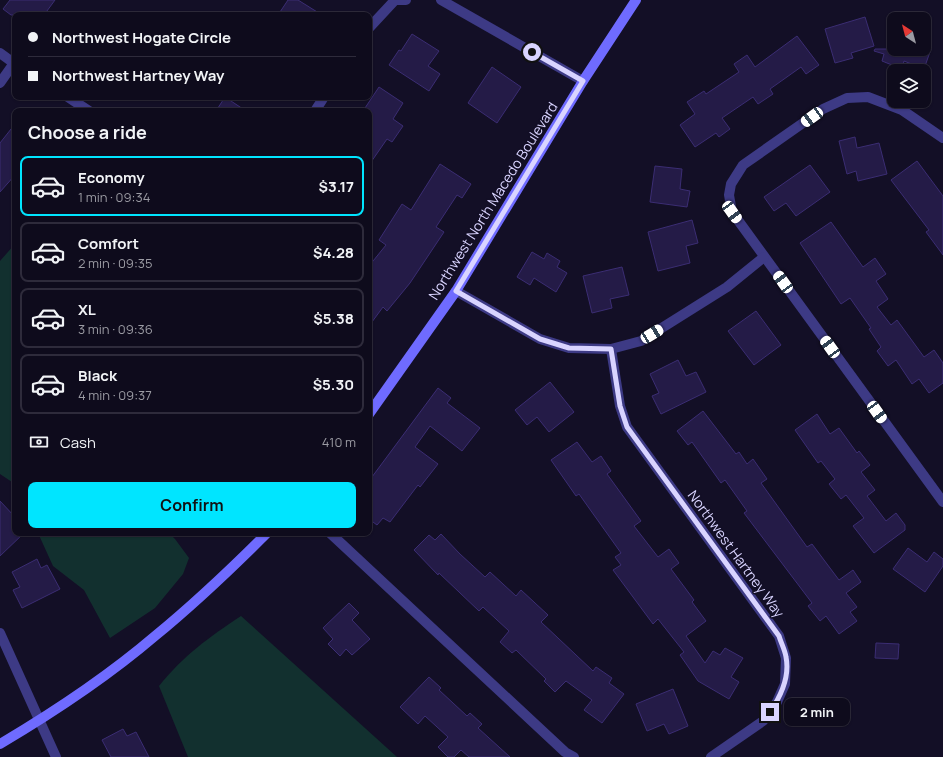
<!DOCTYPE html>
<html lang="en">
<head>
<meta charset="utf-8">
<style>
  body { margin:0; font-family:Manrope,sans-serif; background:#171425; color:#f1f3f6; height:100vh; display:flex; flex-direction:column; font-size:15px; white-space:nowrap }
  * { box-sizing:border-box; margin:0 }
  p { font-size:13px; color:#9b9ba3 }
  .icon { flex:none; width:22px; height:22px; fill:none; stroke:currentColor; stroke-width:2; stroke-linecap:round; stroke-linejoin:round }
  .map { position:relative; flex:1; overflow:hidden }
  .sheet { position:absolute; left:12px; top:108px; width:360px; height:428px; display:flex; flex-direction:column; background:#0e0b1c; border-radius:8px; box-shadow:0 1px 3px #0004,0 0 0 1px #2e2b3b }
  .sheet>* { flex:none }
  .banner { position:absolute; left:12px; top:12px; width:360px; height:88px; border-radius:8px; box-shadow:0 1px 3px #0004,0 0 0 1px #2e2b3b; display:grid; align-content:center; height:88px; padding:0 16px; background:#0e0b1c }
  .needle { width:26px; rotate:324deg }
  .fabs { position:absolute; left:887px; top:12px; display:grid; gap:8px }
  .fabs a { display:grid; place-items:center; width:44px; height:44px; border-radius:8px; background:#0e0b1c; box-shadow:0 1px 3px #0004,0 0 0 1px #2e2b3b; font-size:20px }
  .end { position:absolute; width:18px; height:18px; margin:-9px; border:5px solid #d9d4ff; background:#111; box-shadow:0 0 0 2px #111 }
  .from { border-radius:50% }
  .bubble { position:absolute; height:28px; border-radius:8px; background:#0e0b1c; box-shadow:0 1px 3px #0004,0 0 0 1px #2e2b3b; font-size:13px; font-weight:700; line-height:28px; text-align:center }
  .car { position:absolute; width:12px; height:24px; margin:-12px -6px; border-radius:5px; box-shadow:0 0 3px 1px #0007; background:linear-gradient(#fff 24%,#345 0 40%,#fff 0 76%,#345 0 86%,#fff 0) }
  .banner b { display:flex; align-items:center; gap:14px; height:38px; font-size:15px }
  .banner b+b { border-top:1px solid #2e2b3b }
  .banner i { width:10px; height:10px; background:#f1f3f6 }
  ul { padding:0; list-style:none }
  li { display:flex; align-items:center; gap:12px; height:60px; margin:0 8px 6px; padding:0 8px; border:2px solid #2e2b3b; border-radius:8px }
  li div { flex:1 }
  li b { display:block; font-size:15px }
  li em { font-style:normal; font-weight:700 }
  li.on { border-color:#00e5ff }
  li>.icon { width:36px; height:36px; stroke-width:1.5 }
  h2 { padding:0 16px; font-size:18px; line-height:48px }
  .pay { display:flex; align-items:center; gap:10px; height:44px; padding:0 16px; font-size:15px }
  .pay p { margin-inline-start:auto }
  .cta { display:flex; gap:8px; margin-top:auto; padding:8px 16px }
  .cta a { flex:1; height:46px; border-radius:8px; background:#00e5ff; color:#111; font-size:16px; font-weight:700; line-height:46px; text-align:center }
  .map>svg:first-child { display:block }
  .green { fill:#12302f }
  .building { fill:#241b47; stroke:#3b2d73 }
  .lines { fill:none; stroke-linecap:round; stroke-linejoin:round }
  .street { stroke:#3d3a85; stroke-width:10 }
  .secondary { stroke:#6f6bff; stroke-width:10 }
  .route { stroke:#d9d4ff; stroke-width:5 }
  .labels { text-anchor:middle; stroke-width:3; stroke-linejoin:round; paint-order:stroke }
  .street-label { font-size:14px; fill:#d9d4ff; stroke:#130f26 }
</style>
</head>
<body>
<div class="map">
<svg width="943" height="757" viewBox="0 0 943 757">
  <rect width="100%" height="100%" fill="#130f26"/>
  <g class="green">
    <path d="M15,244V484L0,474V261Z"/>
    <path d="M38,533H169L175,539L189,558L183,574L155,608L110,638L84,590L53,566Z"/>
    <path d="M241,616L376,738L397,757H188L159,686C184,655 208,638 241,616Z"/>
  </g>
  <g class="building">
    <path d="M10,0H55L44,15H11L3,9Z"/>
    <path d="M288,0H298L322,15H278Z"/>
    <path d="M865,17L874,46L851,53L853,58L835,63L825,29Z"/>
    <path d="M412,34L439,51L428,66L440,74L429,91L389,65L399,50L401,51Z"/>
    <path d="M797,36L819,65L806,74L801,67L770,89L773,94L758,104L753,97L722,118L730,129L719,137L716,133L695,147L680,125L695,114L687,102L704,91L706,94L739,72L734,64L747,55L755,67Z"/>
    <path d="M875,49H931L924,69L904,61L902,69L882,61L884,54L874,51Z"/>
    <path d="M492,67L521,87L497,123L468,103Z"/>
    <path d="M379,87L403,103L393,119L403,126L392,142L387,139L369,165V111H363Z"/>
    <path d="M225,97L246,111H216Z"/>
    <path d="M15,124V175L0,192V143Z"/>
    <path d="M855,137L857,148L879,143L887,174L858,181L856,171L847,174L839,141Z"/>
    <path d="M917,161L943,196V255L926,232L929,230L891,180Z"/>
    <path d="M440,164L471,184L462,198L457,195L436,227L444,232L410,283L387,311L383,307L369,326V266L386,245L379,240L402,204L411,210Z"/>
    <path d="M810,165L830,192L796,216L786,203L774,211L764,197Z"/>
    <path d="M655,166L682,169L680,189L690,191L687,207L650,202Z"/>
    <path d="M692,220L698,243L686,246L690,263L658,271L648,232Z"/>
    <path d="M831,222L863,267L875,258L886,274L876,281L888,299L877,307L891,325L897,320L924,357L934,350L943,363V383L929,393L919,379L912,384L896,360L888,366L877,351L881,347L869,329L871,328L850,298L841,304L800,243Z"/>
    <path d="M532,252L544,259L547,253L560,261L557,267L567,273L556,292L534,278L530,285L517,277Z"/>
    <path d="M622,267L629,295L610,299L612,308L592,313L583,276Z"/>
    <path d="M756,311L781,345L754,365L728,331Z"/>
    <path d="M678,360L686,376L696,372L706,392L661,414L652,396L659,393L650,374Z"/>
    <path d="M550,382L574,412L549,432L537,417L527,425L515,410Z"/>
    <path d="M438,388L451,398L447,403L480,428L462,451L430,426L415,447L438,464L420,487L418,485L390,522L383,518L377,525L369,519V481Z"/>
    <path d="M703,411L736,454L739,452L747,464L753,459L767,479L761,483L807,547L812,544L839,580L853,570L861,582L846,593L857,607L850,612L857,621L839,634L826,616L820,621L808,606L812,603L744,513L747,511L725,480L721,483L692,442L688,445L677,431Z"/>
    <path d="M817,414L830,434L839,428L857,453L859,451L870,465L861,472L875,490L867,496L886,521L896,513L905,525V530L874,553L853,526L864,518L846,495L841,499L829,484L835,479L821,461L818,463L795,430Z"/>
    <path d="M577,442L592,462L601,456L611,471L607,474L641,521L634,526L658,557L669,549L679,563L671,569L694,600L692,602L706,621L686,636L705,663L713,651L720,655L725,648L743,658L731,677L739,682L729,699L698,681L680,655L684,652L658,619L653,624L613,570L621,565L615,557L621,553L579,494L576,496L551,460Z"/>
    <path d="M0,501L15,517V533H24L0,556Z"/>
    <path d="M441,534L460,554L485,577L490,572L516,596L521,590L548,615L541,622L593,671L596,667L612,678L609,683L624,694L602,723L584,710L592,700L566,681L555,692L544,681L546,679L516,650L512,653L500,642L509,631L483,607L479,611L439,573L438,575L414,550L429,535L435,540Z"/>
    <path d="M908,548L927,562L934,552L943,559V566L925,592L893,569Z"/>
    <path d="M37,559L41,568L47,565L60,589L22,608L13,590L20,587L12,572Z"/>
    <path d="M349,603L359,613L352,620L370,639L352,655L346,649L340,656L328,644L333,639L323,628Z"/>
    <path d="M876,643L899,644L898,659L875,658Z"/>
    <path d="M429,677L441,688L439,690L467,716L470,713L482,724L478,728L510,757H469L461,750L454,757H448L438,747L448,737L425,716L418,724L400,707Z"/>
    <path d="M673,689L688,726L669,734L664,724L647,731L636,704Z"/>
    <path d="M123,729L127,736L136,732L149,757H111L102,740Z"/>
  </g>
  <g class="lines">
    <g class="street">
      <path d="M441,0L583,81"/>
      <path d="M369,28L395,0H406"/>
      <path d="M0,53L15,64"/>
      <path d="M0,83L14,63"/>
      <path d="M68,97L89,111"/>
      <path d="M315,111L324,97"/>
      <path d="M943,138L902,110L868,97L847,98L823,109L743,165L731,184L729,195L732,212L943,502"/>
      <path d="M456,291L540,339L569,348L611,349L641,341L727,287L764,257"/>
      <path d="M611,349L620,406L627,427L779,636L786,658L785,684L777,702L763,721L711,757"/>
      <path d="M330,533L565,752L574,757"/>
      <path d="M0,633L56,757"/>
    </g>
    <g class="secondary">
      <path d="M369,414L456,291L583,81L636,0"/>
      <path d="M0,744C54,712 107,677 155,636C194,604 231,569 267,533"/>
    </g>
  </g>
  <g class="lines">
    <path class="route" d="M532,52L583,81L456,291L540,339L569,348L611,349L620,406L627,427L779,636C781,643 785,650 786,657C790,677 781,696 770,712"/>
  </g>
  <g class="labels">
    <g class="street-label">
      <text transform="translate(493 201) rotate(-58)" y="5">Northwest North Macedo Boulevard</text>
      <text transform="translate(736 554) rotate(54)" y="5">Northwest Hartney Way</text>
    </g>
  </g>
</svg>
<div class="fabs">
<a><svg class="needle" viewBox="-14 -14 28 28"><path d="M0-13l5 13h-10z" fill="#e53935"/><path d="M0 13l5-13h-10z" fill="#9b9ba3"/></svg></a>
<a><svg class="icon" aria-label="layers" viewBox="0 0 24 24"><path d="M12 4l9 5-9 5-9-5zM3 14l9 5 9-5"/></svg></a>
</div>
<i class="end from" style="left:532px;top:52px"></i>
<i class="end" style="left:770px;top:712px"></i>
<div class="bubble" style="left:784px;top:698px;width:66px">2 min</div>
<i class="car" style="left:812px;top:117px;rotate:234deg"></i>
<i class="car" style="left:732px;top:212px;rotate:144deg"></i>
<i class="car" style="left:783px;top:282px;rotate:324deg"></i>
<i class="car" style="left:652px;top:334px;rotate:59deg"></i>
<i class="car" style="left:830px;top:347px;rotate:324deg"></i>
<i class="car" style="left:877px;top:412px;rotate:144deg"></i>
<div class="banner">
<b><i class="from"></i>Northwest Hogate Circle</b>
<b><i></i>Northwest Hartney Way</b>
</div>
<section class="sheet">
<h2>Choose a ride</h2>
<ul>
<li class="on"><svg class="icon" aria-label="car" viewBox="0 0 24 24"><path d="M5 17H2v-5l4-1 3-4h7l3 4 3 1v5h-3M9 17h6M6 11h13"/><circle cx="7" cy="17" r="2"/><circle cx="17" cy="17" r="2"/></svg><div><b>Economy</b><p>1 min · 09:34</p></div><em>$3.17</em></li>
<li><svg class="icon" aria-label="car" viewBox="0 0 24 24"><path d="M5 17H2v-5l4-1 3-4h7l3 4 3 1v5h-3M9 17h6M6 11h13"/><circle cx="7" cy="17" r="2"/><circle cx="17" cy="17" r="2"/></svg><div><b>Comfort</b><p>2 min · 09:35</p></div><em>$4.28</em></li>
<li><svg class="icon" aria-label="car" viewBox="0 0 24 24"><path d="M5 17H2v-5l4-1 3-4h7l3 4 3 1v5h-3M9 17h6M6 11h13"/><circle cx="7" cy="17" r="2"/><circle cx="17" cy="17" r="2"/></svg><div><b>XL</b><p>3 min · 09:36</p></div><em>$5.38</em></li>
<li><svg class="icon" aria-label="car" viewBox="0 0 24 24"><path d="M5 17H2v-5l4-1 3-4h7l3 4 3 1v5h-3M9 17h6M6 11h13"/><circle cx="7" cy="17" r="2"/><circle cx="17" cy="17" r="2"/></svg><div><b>Black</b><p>4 min · 09:37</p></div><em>$5.30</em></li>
</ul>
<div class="pay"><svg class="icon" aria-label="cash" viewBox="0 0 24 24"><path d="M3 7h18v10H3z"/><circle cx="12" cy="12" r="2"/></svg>Cash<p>410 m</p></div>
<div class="cta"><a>Confirm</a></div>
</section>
</div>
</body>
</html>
